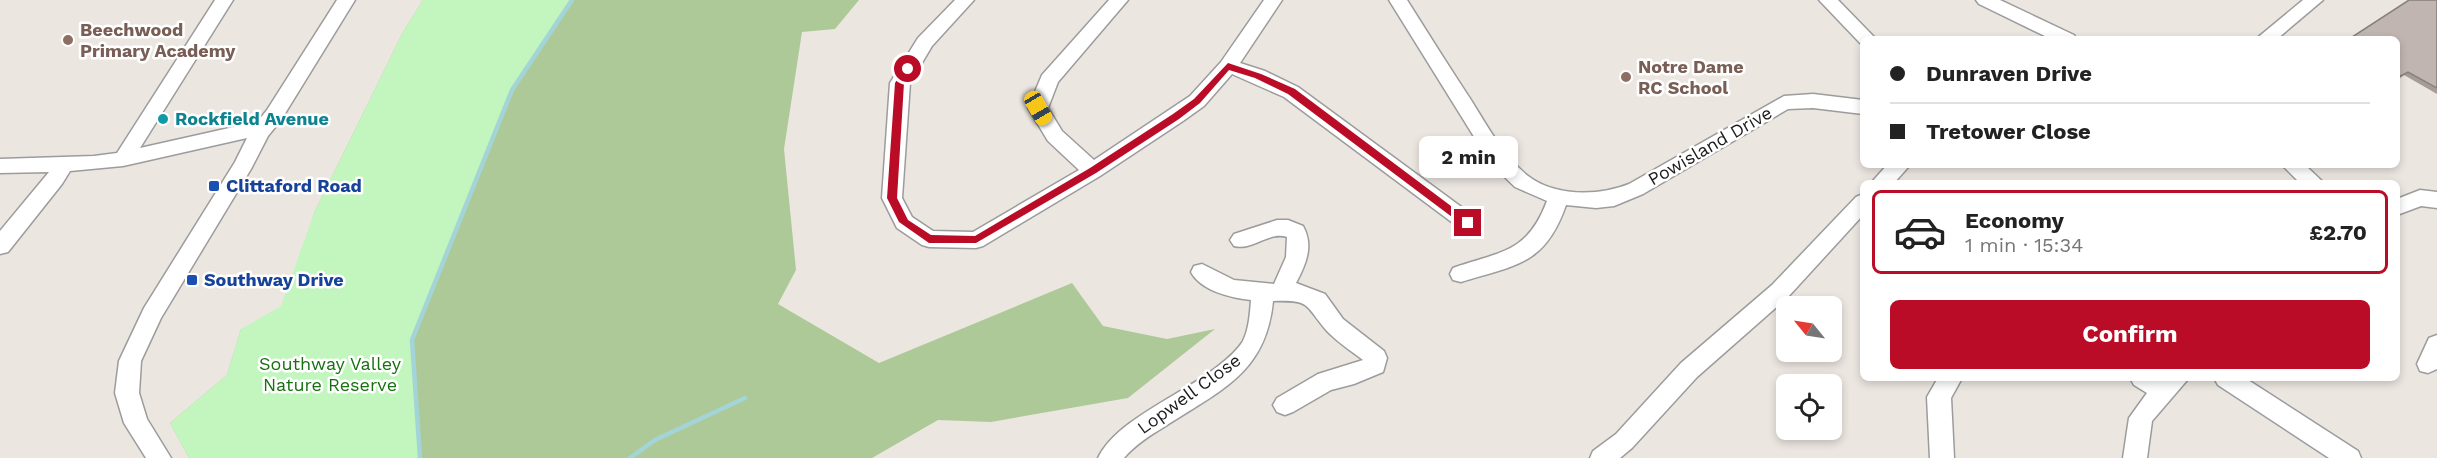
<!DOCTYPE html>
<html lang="en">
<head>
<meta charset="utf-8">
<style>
  body { margin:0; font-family:"Work Sans",sans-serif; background:#f2f2f2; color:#222; height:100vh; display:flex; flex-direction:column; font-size:22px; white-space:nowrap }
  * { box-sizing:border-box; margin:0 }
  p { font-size:20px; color:#767676 }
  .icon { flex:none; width:33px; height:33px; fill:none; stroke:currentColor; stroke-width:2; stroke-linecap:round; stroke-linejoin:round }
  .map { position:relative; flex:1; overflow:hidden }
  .drawer { position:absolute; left:1860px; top:180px; width:540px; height:201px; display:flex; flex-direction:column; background:#fff; border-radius:9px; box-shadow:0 3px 9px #0003 }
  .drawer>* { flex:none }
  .banner { position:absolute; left:1860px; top:36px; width:540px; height:132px; border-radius:9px; box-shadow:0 3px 9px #0003; display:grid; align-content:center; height:132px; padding:0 30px; background:#fff }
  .needle { width:39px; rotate:300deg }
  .tools { position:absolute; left:1776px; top:296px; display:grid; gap:12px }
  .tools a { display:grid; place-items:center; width:66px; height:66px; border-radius:9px; background:#fff; box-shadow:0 3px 9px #0003; font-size:30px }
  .end { position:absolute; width:27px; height:27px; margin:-14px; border:8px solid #ba0c27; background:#fff; box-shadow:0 0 0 3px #fff }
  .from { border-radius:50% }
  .bubble { position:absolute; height:42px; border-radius:9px; background:#fff; box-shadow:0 3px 9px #0003; font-size:20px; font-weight:700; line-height:42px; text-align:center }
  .car { position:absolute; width:18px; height:36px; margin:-18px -9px; border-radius:8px; box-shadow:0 0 4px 2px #0007; background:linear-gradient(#f5c518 24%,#345 0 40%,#f5c518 0 76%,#345 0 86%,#f5c518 0) }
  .banner b { display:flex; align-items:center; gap:21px; height:57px; font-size:22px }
  .banner b+b { border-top:2px solid #e0e0e0 }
  .banner i { width:15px; height:15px; background:#222 }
  ul { padding:10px 0 0; list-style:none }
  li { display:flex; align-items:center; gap:18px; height:84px; margin:0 12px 9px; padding:0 18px; border:3px solid transparent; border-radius:9px }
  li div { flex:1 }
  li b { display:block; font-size:22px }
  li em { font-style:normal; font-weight:700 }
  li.on { border-color:#ba0c27 }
  li>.icon { width:54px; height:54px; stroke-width:1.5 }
  .cta { display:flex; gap:12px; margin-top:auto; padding:12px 30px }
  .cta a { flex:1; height:69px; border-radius:9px; background:#ba0c27; color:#fff; font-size:24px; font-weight:700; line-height:69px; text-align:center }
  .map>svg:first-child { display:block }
  .forest { fill:#aec998 }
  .park { fill:#c3f5bf }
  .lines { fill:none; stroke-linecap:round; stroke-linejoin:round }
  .stream { stroke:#a3d4d8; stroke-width:4.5 }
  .minor-casing { stroke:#9c9c9c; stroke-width:3 }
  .minor { fill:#fff; fill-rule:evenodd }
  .wall { fill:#a59c98 }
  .building { fill:#c0b5b1; stroke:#867f7c; stroke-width:1.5 }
  .route { fill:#ba0c27 }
  .education-dot { fill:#8d6e63; stroke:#fff; stroke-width:2 }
  .culture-dot { fill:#0f9aa8; stroke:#fff; stroke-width:2 }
  .transit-dot { fill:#1a4fb4; stroke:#fff; stroke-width:2 }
  .labels { text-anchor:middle; stroke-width:5; stroke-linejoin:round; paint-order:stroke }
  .education-label { font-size:18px; font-weight:bold; fill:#785e54; stroke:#fff; text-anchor:start }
  .culture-label { font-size:18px; font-weight:bold; fill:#0d838f; stroke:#fff; text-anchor:start }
  .street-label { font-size:18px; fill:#1b1b1b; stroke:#fff }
  .transit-label { font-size:18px; font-weight:bold; fill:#164399; stroke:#fff; text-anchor:start }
  .park-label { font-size:18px; fill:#187111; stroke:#fff }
</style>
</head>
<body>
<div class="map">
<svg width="2437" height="458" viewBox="0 0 2437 458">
  <rect width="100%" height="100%" fill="#ece6e1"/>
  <path class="forest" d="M423,0H859L835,29L802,32L784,149L796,270L778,304L879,363L1072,283L1103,326L1167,339L1215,329L1128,398L991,422L938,420L872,458H189L170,423L227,375L241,329L296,308L314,213L403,32Z"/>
  <path class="park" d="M423,0H572L512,90L412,340L420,458H189L170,423L227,375L241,329L281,306L314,213L403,32Z"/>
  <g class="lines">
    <g class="stream">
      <path d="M420,458L412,340L512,90L572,0"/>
      <path d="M630,458L655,440L745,398"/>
    </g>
    <defs>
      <g id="minor">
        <path d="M215,0H233L140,148L247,124L255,125L267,110L337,0H355L281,120L268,136L251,169L161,318L141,361L139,393L147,419L171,458H146L124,423L115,393L119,361L144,308L235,162L247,138L123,166L70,171L62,184L8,252L0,254V231L49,172L0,173V159L94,156L117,153Z"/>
        <path d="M955,0H974L932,46L910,83L902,198L912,217L933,231L973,232L1079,170L1048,141L1028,108L1042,75L1109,0H1128L1058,82L1048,108L1062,131L1094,160L1190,96L1221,62L1264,0H1282L1240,63L1265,71L1298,87L1475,217L1478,223L1475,229L1468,231L1461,229L1284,97L1232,74L1204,106L1183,121L1100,176L983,246L976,248L929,247L922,245L897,228L882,198L890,83L918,38Z"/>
        <path d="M1389,0H1407C1428,33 1449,67 1471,100C1488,127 1503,156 1528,176C1555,197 1599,196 1629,184L1784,96L1813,94L1863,100V114L1813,108L1788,109L1643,194L1614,206L1596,208L1566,205C1545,265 1516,265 1461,282L1453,280L1450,274L1453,268C1501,251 1527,254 1547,201L1515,187L1491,164Z"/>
        <path d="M1819,0H1838L1876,39H1863V44L1860,43Z"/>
        <path d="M1976,0H2000L2074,35L2076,39H2051L1979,4Z"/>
        <path d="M2303,0H2323L2277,39H2256Z"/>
        <path d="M1887,165H1910L1894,183H1871Z"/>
        <path d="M2282,165H2305L2324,183H2300Z"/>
        <path d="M2420,190L2437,192V208L2421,206L2397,215V199Z"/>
        <path d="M1863,194V215L1788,297L1697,377L1632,448L1620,458H1590L1593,451L1616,434L1681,363L1772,285L1856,197Z"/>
        <path d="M1277,220H1288L1303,226C1314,246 1306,264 1296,283L1325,294L1343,319L1384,351L1387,358L1383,372L1354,384L1331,390L1293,412L1285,415L1277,412L1273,405L1277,398L1318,374L1363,360C1351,351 1336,341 1326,330C1304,304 1311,300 1273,301C1266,374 1219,391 1164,427C1149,436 1135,445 1124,458H1098C1116,420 1183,394 1217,367C1226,360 1237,351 1243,341C1249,329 1250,313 1251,300C1232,298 1201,291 1191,272L1194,266L1202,264L1234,280L1274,284L1286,257L1287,237C1269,231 1252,251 1234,246L1230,240L1234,234Z"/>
        <path d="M2437,335V369L2428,373L2420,371L2417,364L2429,338Z"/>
        <path d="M1938,378H1962L1951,398L1954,458H1930L1927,397Z"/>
        <path d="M2130,378H2189L2152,421L2147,458H2123L2129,418L2147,393L2134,385Z"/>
        <path d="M2214,378H2245L2358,451L2361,458H2329L2218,385Z"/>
      </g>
    </defs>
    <use href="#minor" class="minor-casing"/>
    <use href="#minor" class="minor"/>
  </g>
  <path class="wall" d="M2437,0V94L2404,75L2398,80L2397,79V39Z"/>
  <path class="building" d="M2409,0H2437V88L2408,72L2401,76L2397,74V39H2349Z"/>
  <path class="route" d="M1228,63L1261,74L1295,89L1471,221V226H1464L1288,94L1255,78L1229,70L1200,103L1179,119L1096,173L976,243H929L899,222L887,198L895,83L905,67L913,69L904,83L897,198L908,220L931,235L975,236L1090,168L1173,114L1194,99Z"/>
  <g class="education-dot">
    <circle cx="68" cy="40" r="6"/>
    <circle cx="1626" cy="77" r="6"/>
  </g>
  <circle class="culture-dot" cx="163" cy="119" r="6"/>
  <g class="transit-dot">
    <rect x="208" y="180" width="12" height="12" rx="3"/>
    <rect x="186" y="274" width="12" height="12" rx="3"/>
  </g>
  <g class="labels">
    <g class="education-label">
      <text x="80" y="36">Beechwood<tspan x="80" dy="21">Primary Academy</tspan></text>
      <text x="1638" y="73">Notre Dame<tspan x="1638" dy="21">RC School</tspan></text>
    </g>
    <g class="culture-label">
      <text x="175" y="125">Rockfield Avenue</text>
    </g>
    <g class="street-label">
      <text transform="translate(1710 146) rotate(-30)" y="6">Powisland Drive</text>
      <text transform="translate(1189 394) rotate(-36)" y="6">Lopwell Close</text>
    </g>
    <g class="transit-label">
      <text x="226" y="192">Clittaford Road</text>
      <text x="204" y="286">Southway Drive</text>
    </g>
    <g class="park-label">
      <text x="330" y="370">Southway Valley<tspan x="330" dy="21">Nature Reserve</tspan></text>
    </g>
  </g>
</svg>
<div class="tools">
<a><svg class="needle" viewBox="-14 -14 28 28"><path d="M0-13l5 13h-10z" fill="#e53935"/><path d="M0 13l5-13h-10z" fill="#767676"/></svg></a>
<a><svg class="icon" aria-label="locate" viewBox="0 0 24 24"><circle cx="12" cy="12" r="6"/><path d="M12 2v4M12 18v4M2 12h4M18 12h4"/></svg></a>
</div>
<i class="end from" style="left:908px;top:69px"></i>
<i class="end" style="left:1468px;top:223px"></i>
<div class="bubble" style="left:1419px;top:136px;width:99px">2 min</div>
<i class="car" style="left:1038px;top:108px;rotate:150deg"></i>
<div class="banner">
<b><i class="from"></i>Dunraven Drive</b>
<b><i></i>Tretower Close</b>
</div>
<section class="drawer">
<ul>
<li class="on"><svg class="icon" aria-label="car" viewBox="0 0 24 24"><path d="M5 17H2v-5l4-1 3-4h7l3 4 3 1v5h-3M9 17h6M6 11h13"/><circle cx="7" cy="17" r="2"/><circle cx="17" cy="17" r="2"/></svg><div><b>Economy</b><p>1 min · 15:34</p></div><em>£2.70</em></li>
</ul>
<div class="cta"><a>Confirm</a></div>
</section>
</div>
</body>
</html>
